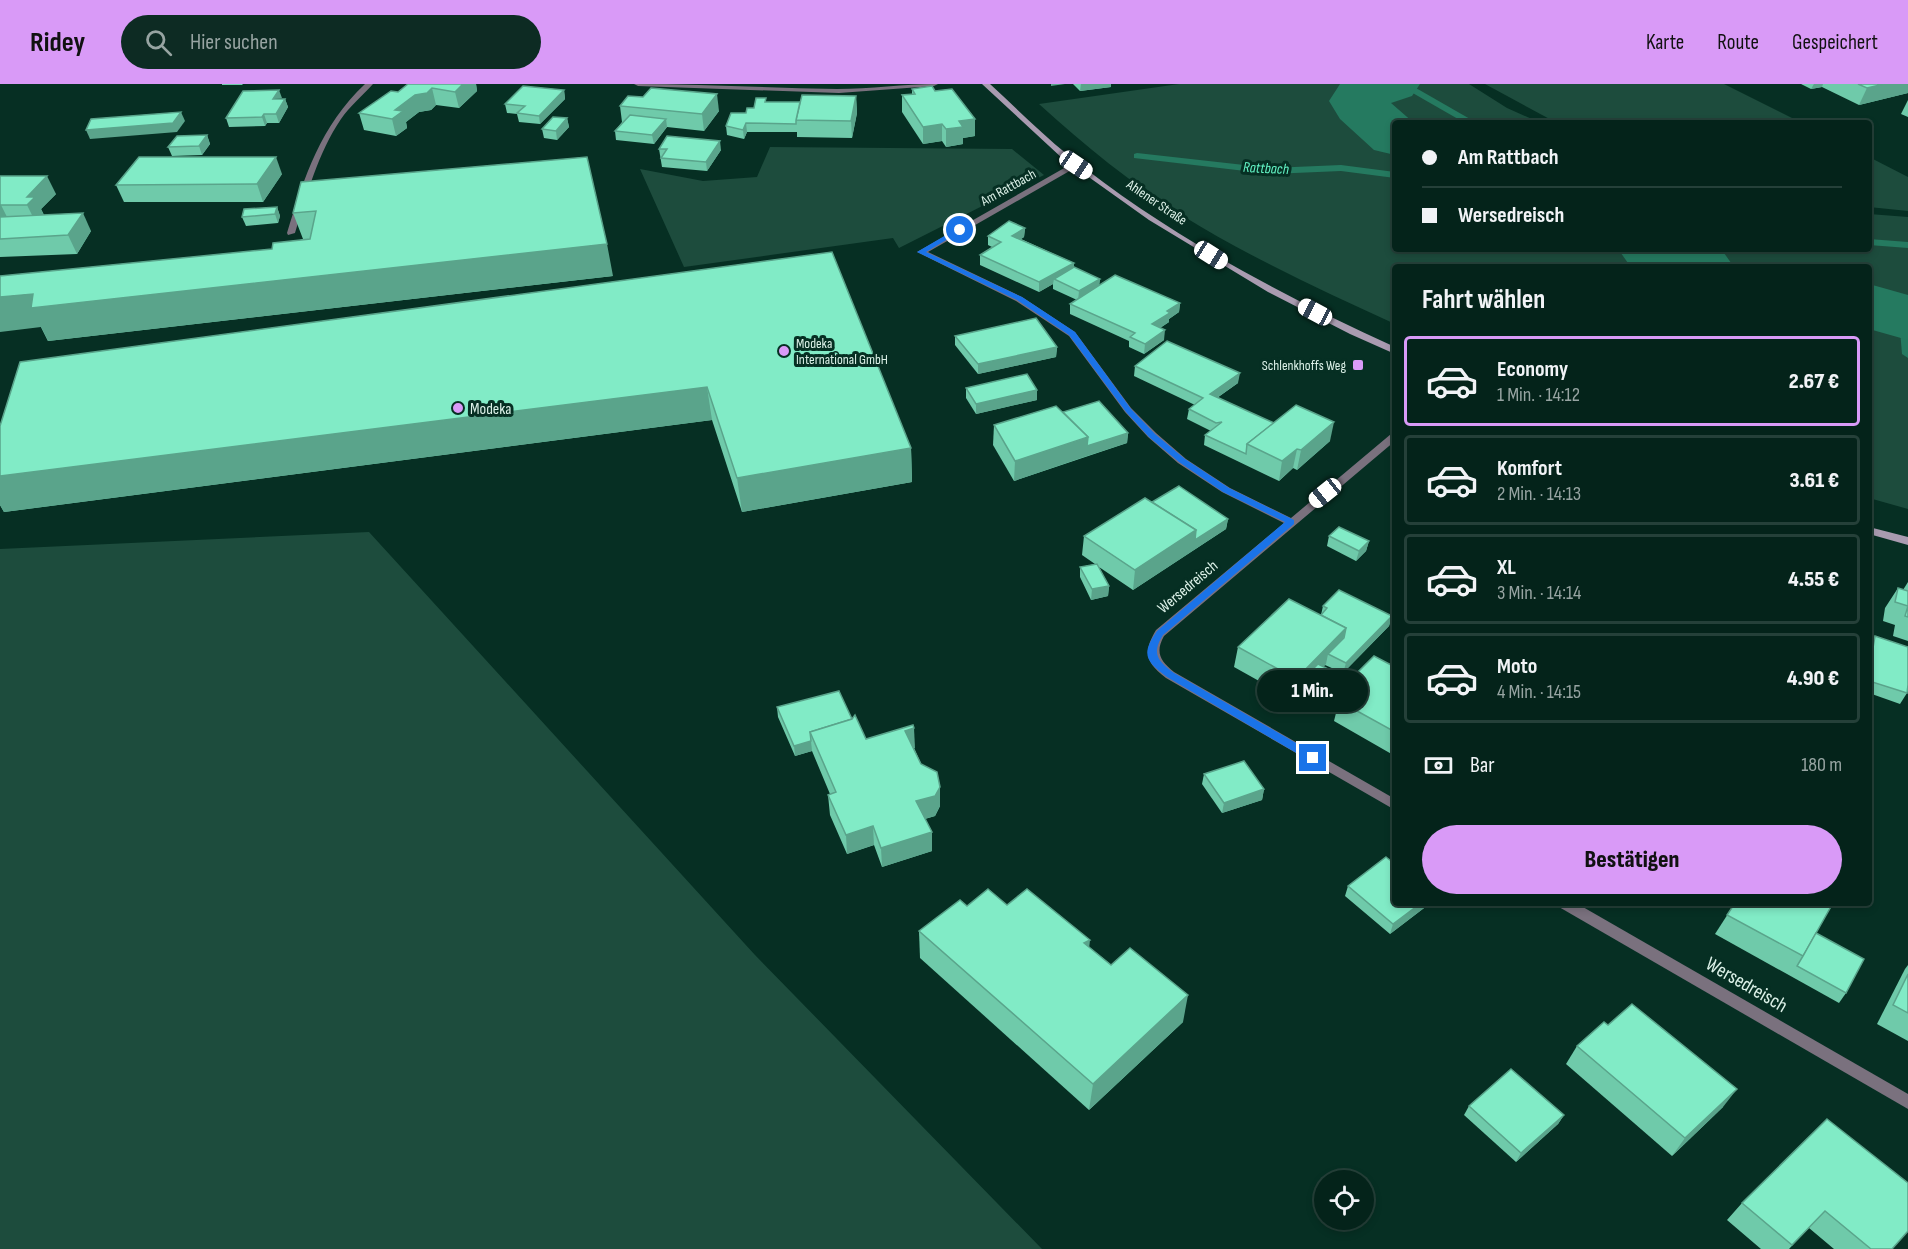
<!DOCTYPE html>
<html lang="de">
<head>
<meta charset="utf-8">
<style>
  body { margin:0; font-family:"Sofia Sans Condensed",sans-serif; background:#0d2b23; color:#f1f3f6; height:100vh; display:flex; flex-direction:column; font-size:22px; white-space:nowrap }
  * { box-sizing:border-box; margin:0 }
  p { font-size:20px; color:#97a4a2 }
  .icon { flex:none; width:33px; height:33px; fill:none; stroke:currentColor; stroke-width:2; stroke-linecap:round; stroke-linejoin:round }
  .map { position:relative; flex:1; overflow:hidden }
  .panel { position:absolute; left:1392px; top:180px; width:480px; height:642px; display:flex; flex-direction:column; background:#04231a; border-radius:6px; box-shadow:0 3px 9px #0003,0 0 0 2px #254039 }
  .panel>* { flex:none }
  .guide { position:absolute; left:1392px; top:36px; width:480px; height:132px; border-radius:6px; box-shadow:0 3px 9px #0003,0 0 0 2px #254039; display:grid; align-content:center; height:132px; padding:0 30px; background:#04231a }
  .tools { position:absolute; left:1314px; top:1086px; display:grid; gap:12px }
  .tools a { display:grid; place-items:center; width:60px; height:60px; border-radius:50%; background:#04231a; box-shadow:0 3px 9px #0003,0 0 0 2px #254039; font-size:30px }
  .end { position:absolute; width:27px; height:27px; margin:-14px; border:8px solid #1a73e8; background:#fff; box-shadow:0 0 0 3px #fff }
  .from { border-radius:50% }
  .bubble { position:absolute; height:42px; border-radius:21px; background:#04231a; box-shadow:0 3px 9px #0003,0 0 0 2px #254039; font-size:20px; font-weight:800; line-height:42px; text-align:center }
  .car { position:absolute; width:18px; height:36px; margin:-18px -9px; border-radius:8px; box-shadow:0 0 4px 2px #0007; background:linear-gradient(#fff 24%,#345 0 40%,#fff 0 76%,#345 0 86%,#fff 0) }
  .guide b { display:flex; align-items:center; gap:21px; height:57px; font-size:22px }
  .guide b+b { border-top:2px solid #254039 }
  .guide i { width:15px; height:15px; background:#f1f3f6 }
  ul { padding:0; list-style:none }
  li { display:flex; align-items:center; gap:18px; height:90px; margin:0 12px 9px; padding:0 18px; border:3px solid #254039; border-radius:6px }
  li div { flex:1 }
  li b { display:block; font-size:22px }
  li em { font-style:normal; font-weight:800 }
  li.active { border-color:#d99af7 }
  li>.icon { width:54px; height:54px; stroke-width:1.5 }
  h2 { padding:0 30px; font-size:27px; line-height:72px }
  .pay { display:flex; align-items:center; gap:15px; height:66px; padding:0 30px; font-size:22px }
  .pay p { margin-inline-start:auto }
  .button { display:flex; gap:12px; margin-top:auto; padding:12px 30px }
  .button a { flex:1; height:69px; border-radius:36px; background:#d99af7; color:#111; font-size:24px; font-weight:800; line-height:69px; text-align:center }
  header { display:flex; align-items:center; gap:36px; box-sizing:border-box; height:84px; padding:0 30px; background:#d99af7; color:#111 }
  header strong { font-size:28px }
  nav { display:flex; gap:33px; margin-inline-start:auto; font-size:21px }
  .search { width:420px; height:54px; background:#0d2b23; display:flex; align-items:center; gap:15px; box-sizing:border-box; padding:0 21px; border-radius:33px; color:#97a4a2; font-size:22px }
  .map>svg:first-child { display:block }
  .green { fill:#1d4c3d }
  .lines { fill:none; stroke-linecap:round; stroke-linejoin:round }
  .stream { fill:#257a60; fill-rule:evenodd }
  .river { fill:#257a60; fill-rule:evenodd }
  .street { fill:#7a717e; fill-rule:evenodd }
  .secondary { fill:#a99bb0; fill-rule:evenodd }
  .wall { fill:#6fcaaa }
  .shaded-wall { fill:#5aa48b }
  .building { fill:#81ebc6; stroke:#5aa48b; stroke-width:1.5 }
  .route { fill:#1a73e8 }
  .poi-dot { fill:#d99af7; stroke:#062f23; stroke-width:2 }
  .labels { text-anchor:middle; stroke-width:6; stroke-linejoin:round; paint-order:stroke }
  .far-street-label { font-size:14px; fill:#dcf1e8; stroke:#062f23 }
  .far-poi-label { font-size:14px; fill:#dcf1e8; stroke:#062f23; text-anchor:start }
  .far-water-label { font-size:15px; font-style:italic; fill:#64f6c7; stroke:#062f23 }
  .poi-label { font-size:16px; fill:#dcf1e8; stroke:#062f23; text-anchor:start }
  .street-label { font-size:16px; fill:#dcf1e8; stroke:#062f23 }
  .near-street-label { font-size:20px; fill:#dcf1e8; stroke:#062f23 }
</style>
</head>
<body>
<header>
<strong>Ridey</strong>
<div class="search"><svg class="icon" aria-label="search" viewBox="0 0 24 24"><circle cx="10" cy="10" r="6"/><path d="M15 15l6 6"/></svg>Hier suchen</div>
<nav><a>Karte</a><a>Route</a><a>Gespeichert</a></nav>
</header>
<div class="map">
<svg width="1908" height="1165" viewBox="0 0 1908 1165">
  <rect width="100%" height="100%" fill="#062f23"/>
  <g class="green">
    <path d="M1179,0H1469L1507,24L1541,39H1395V165H1869V130L1908,133V425L1869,414V183H1395V240C1323,207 1251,174 1183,132C1132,100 1084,61 1039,20Z"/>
    <path d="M1485,0H1724L1802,39H1557Z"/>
    <path d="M770,63L1012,65L1044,91L899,164L893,154L684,183L640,85L703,97L757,93Z"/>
    <path d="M1869,73L1908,93V127L1869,123Z"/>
    <path d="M369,448L755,871L1042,1165H0V465Z"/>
  </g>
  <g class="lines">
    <g class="stream">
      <path d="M1397,0H1409L1477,39H1465Z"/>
      <path d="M1137,69L1271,84L1341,81L1395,88V94L1341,87L1271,90L1134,74V70Z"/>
      <path d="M1869,155L1908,158V164L1869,161Z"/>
      <path d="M1905,231H1908V274L1902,270L1899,234Z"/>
    </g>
    <g class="river">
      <path d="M1340,0H1420L1412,12L1391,19L1414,39H1395V71L1374,66L1340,35L1329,17Z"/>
      <path d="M1618,165H1714L1724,169L1734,183H1638L1628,179Z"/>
      <path d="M1869,200L1908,211V256L1869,245Z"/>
    </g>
    <g class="street">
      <path d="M365,0H373C362,12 350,22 341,35C318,69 307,110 295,149L288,151L287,149C305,91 320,43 365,0Z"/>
      <path d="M634,0C702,0 769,4 837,5C870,5 904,0 938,0L934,2L839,9L638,2Z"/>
      <path d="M1073,79L1080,81L928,168L1022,213L1075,248L1131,324L1156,349L1186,375L1230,404L1291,434L1391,350L1395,349V357L1164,552C1155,568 1160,577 1174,588L1395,715V726L1166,594C1145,578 1143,568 1156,546L1284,439L1222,408L1178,379L1148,353L1125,328L1069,252L1016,217L917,168Z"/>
      <path d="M1557,819H1576L1908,1010V1025L1559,823Z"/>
    </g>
    <g class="secondary">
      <path d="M982,0H990C1016,24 1041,49 1068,71C1166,150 1281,211 1395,263V270L1350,250L1268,208L1149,136L1062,74Z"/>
      <path d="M1869,443L1908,453V461L1869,450Z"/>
    </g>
  </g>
  <g class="wall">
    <path d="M222,0H243L242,1H222Z"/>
    <path d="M408,0H476L477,7L459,24L436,21L431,26L419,28L406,38L407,44L396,52L364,46L359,29L398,8Z"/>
    <path d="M1073,0H1111V3L1080,7Z"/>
    <path d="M1801,0H1908V9L1859,21L1822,3L1811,5Z"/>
    <path d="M912,5L935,7L975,35V52L963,54V60L946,63L942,57L923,60L902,28V11L912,10Z"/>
    <path d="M564,6L565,15L540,40L519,38L517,30L507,29L505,20Z"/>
    <path d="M856,12L857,29L852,54L797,53V48H747L744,55L727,51L726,42L754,24L766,14V18H800Z"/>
    <path d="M282,15H285L288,23L279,39H267L265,42L229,43L226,34Z"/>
    <path d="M1908,16V33L1901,30Z"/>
    <path d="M620,22L719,27L704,47L667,43L654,60L616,56L615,47L622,38Z"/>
    <path d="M567,34L569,43L557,56L544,54L542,45Z"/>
    <path d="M207,51L210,60L202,71L172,72L168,63Z"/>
    <path d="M659,65L721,66L707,87L662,83Z"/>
    <path d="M282,90L263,118H124L116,101Z"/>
    <path d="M0,92L56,110L41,125L44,131L91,147L77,170L0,173Z"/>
    <path d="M301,98L613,192L48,257L41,243L272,165L303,155L293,129Z"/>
    <path d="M277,123L280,132L278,139L246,142L242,133Z"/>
    <path d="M1025,144L1024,153L1021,155L1074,179V184L1100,195L1099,201L1180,219L1179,228L1169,235V238L1160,244L1164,256L1144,270L1129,263V257L1070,230V220L1077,216L1053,205V200L1039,208L980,181V171L992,163L988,161V152Z"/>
    <path d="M832,168L911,364L912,398L742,428L712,336L4,428L0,421V342Z"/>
    <path d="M955,252L1057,263L1056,273L978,290L955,261Z"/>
    <path d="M1135,282L1238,299L1217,314L1274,339L1330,357L1297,386L1293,384L1279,397L1204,361L1205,351L1211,347L1187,335L1189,325L1195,321L1134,292Z"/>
    <path d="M966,304L1037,316L976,330L966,314Z"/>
    <path d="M1063,328L1128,349L1127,359L1014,397L993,361L994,341Z"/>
    <path d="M1152,418L1228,435L1226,445L1133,506L1099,483L1109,502L1108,512L1091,516L1080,493V483L1095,480L1082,471L1084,452Z"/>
    <path d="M1329,452L1369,457L1366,467L1356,477L1327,462Z"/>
    <path d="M1908,498V557L1893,552L1895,541L1883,537L1885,524L1898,504L1903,506Z"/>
    <path d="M1323,522L1392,532L1389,542L1343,589L1325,581L1326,580L1323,583L1333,600L1312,622L1294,612L1291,615L1234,583L1238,563L1321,531Z"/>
    <path d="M1875,552L1907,609L1900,620L1869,609V562Z"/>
    <path d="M1395,583V672L1334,637L1339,617L1349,607L1353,593Z"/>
    <path d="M777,623L852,635L866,655L915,664H914L940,722L935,732L925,735L932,748V767L882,783L874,761L847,770L830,731L828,711L830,710L812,667L795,672L778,633Z"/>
    <path d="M1204,690L1264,705L1262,716L1222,729L1202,700Z"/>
    <path d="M1348,802L1395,819H1429L1428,821L1390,850L1345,812Z"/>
    <path d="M1735,819L1816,849L1846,909L1839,919L1715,850Z"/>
    <path d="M1007,821L1089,863L1183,938L1089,1026L920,874L919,847L967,822Z"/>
    <path d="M1908,881V957L1877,940L1905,885Z"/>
    <path d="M1577,962L1723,1023L1672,1072L1566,980Z"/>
    <path d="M1469,1022L1564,1031L1558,1040L1516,1078L1464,1031Z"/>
    <path d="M1908,1099L1892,1165H1834L1809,1144L1789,1165H1761L1727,1136L1742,1119Z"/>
  </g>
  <g class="shaded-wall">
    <path d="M463,0H476L477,7L459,24L455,8Z"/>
    <path d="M1051,0H1065L1051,2Z"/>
    <path d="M1081,0H1111V3L1080,7Z"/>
    <path d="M1814,0H1823L1822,3L1811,5Z"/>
    <path d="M1884,0H1908V9L1859,21L1867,4Z"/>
    <path d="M432,4L436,21L431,26L419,28L406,38L407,44L396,52L392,35L395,26L415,11Z"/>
    <path d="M279,6L282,14L273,15Z"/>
    <path d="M564,6L565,15L540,40L539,32Z"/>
    <path d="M717,10L719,27L704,47L702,30Z"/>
    <path d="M856,12L857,29L852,54L851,37Z"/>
    <path d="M285,15L288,23L279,39L276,30Z"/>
    <path d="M181,28L185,37L177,48L90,55L86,46Z"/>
    <path d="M264,30L267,39L265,42L262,33Z"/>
    <path d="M567,34L569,43L557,56L556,47Z"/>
    <path d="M666,35L667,43L654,60L652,51Z"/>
    <path d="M975,35V52L963,54V60L946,63V45L959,37Z"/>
    <path d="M746,39L747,48L744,55L743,46Z"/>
    <path d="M942,40V57L923,60V43Z"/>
    <path d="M207,51L210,60L202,71L199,62Z"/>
    <path d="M720,57L721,66L707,87L706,78Z"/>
    <path d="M276,73L282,90L263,118L257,100Z"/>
    <path d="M47,92L56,110L41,125L44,131L36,139L27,121V113Z"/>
    <path d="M1,121L10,139L0,150V122Z"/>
    <path d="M277,123L280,132L278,139L275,130Z"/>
    <path d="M83,129L91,147L77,170L68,151Z"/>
    <path d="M1025,144L1024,153L1012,161V152Z"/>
    <path d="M607,160L613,192L48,257L41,243L0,248V213Z"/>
    <path d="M1074,179V189L1054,195L1053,200L1039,208V198Z"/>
    <path d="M1100,195L1099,204L1078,217L1079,207Z"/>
    <path d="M1180,219L1179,228L1169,235V238L1151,250L1152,240L1167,227Z"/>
    <path d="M1165,246L1164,256L1144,270L1145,260Z"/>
    <path d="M1057,263L1056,273L978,290V280Z"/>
    <path d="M1240,289L1238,299L1208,320L1210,310Z"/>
    <path d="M707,303L712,336L4,428L0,421V392Z"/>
    <path d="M1037,306V316L976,330V320Z"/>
    <path d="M1334,338L1330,357L1297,386L1301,366Z"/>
    <path d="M1128,349L1127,359L1087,372V362Z"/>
    <path d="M1088,353L1087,372L1014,397L1015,377Z"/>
    <path d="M911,364L912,398L742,428L737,394Z"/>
    <path d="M1297,365L1293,384L1279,397L1282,377Z"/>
    <path d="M1228,435L1226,445L1133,506L1135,486L1196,446Z"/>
    <path d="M1369,457L1366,467L1356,477L1359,467Z"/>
    <path d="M1109,502L1108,512L1091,516L1092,505Z"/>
    <path d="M1392,532L1389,542L1343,589L1346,579Z"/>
    <path d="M1346,544L1341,564L1328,570L1326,580L1301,605L1296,602L1294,612L1291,615L1296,595Z"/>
    <path d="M1336,589L1333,600L1312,622L1314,611Z"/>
    <path d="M914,644L915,664L906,667L905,647Z"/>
    <path d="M811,657L812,667L795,672L794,662Z"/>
    <path d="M940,703V722L935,732L917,737L916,717Z"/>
    <path d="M1264,705L1262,716L1222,729L1224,719Z"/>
    <path d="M873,742L874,761L847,770L846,751Z"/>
    <path d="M932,748V767L882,783L881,764Z"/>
    <path d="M1421,819H1429L1428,821L1390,850L1393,840Z"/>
    <path d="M1090,856L1087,883L1084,859Z"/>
    <path d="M1188,911L1183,938L1089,1026L1093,1000Z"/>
    <path d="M1737,1005L1723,1023L1672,1072L1685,1054Z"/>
    <path d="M1564,1031L1558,1040L1516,1078L1521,1069Z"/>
  </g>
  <g class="building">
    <path d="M408,0H463L455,8L432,4L427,9L415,11L395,26L403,27L392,35L359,29L391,7L398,8Z"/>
    <path d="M1858,0H1884L1867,4Z"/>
    <path d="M523,2L564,6L539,32L517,29L525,22L505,20Z"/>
    <path d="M932,2L935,7L952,5L975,35L959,37L963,43L946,45L942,40L923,43L902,11L915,10L912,5Z"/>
    <path d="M651,4L717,10L702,30L620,22L628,12L643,13Z"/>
    <path d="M279,6L273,15H285L276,30H264L262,33L226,34L243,7Z"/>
    <path d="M802,11L856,12L851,37L796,36Z"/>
    <path d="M756,14H766L765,18H800L796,36V40L746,39L743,46L726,42L731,29H746L747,24H754Z"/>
    <path d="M181,28L173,39L86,46L91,35Z"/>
    <path d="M630,31L666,35L652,51L615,47Z"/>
    <path d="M553,33L567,34L556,47L542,45Z"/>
    <path d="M207,51L199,62L168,63L177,52Z"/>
    <path d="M667,52L720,57L706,78L661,74L667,65H659Z"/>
    <path d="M139,73H276L257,100L116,101Z"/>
    <path d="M587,73L607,160L31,224L33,210L0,213V192L272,165L273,159L310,155L316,127L293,129L301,98Z"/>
    <path d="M0,92H47L27,113H35L27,121H1L0,122Z"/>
    <path d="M277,123L275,130L242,133L244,125Z"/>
    <path d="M83,129L68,151L0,155V133Z"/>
    <path d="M1009,137L1025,144L1012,152L1074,179L1039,198L980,171L1001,158L988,152Z"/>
    <path d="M832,168L911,364L737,394L707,303L0,392V342L20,278Z"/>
    <path d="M1074,183L1100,195L1079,207L1054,195Z"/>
    <path d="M1115,191L1180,219L1167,227L1170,229L1152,240L1165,246L1145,260L1130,253L1135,249L1070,220Z"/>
    <path d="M1036,234L1057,263L978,280L955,252Z"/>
    <path d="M1167,257L1240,289L1210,310L1274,339L1247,360L1246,370L1205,351L1222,338L1216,339L1189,325L1203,314L1135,282Z"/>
    <path d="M1027,290L1037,306L976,320L966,304Z"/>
    <path d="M1099,317L1128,349L1087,362L1088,353L1063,328Z"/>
    <path d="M1296,321L1334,338L1301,366L1297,365L1282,377L1247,360Z"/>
    <path d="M1056,322L1088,353L1015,377L994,341Z"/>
    <path d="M1179,402L1228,435L1195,456L1196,446L1152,418Z"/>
    <path d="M1145,414L1196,446L1135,486L1084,452Z"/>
    <path d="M1339,443L1369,457L1359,467L1329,452Z"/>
    <path d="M1097,480L1109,502L1092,505L1080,483Z"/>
    <path d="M1898,504L1908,507V533L1905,532L1908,522L1895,518Z"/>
    <path d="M1339,506L1392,532L1346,579L1328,570L1344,554L1346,544L1321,531L1327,524L1323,522Z"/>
    <path d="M1289,515L1346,544L1296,595L1238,563Z"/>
    <path d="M1875,552L1908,563V601L1907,609L1869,597V588Z"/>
    <path d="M1374,572L1395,583V648L1339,617L1359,597L1353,593Z"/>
    <path d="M1318,580L1336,589L1314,611L1296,602Z"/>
    <path d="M839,607L852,635L810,648L811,657L794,662L777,623Z"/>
    <path d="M855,631L866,655L913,641L914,644L905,647L921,680L937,688L940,703L935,712L916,717L932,748L881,764L873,742L846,751L828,711L836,708L810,648L852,635Z"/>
    <path d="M1244,677L1264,705L1224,719L1204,690Z"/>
    <path d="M1386,773L1395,780V819H1421L1393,840L1348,802Z"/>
    <path d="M988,805L1007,821L1027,805L1090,856L1084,859L1111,881L1130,864L1188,911L1093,1000L919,847L960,816L967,822Z"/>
    <path d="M1735,819H1833L1803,872L1727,831Z"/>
    <path d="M1816,849L1864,875L1846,909L1797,882L1803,872Z"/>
    <path d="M1908,890V929L1893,921Z"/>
    <path d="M1632,920L1737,1005L1685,1054L1577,962L1604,938L1608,941Z"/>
    <path d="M1511,985L1564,1031L1521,1069L1469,1022Z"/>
    <path d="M1827,1035L1908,1099V1147L1892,1165H1871L1825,1127L1792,1161L1742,1119Z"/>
  </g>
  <path class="route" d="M958,144L963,146L926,168L1022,213L1075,248L1131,325L1155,350L1185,375L1229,404L1294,436V440L1163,551C1151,570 1158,577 1174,589L1317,671V677H1310L1167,593C1145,577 1141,570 1157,547L1285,438L1223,408L1179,378L1149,353L1126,328L1069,251L1017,216L917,168Z"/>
  <g class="poi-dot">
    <circle cx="784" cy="267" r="6"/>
    <rect x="1352" y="275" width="12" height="12" rx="3"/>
    <circle cx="458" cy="324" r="6"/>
  </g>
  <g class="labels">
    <g class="far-street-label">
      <text transform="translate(1008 103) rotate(-29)" y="5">Am Rattbach</text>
      <text transform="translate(1157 118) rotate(34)" y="5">Ahlener Straße</text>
    </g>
    <g class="far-poi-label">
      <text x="796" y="264">Modeka<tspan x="796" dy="16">International GmbH</tspan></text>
      <text x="1346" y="286" text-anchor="end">Schlenkhoffs Weg</text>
    </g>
    <g class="far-water-label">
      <text transform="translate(1266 84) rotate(3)" y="5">Rattbach</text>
    </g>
    <g class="poi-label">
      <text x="470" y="330">Modeka</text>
    </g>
    <g class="street-label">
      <text transform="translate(1187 502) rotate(-40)" y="6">Wersedreisch</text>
    </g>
    <g class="near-street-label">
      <text transform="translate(1747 900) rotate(30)" y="7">Wersedreisch</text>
    </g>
  </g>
</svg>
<div class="tools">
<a><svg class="icon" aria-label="locate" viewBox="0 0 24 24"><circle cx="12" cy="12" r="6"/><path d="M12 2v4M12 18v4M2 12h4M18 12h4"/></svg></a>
</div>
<i class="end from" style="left:960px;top:146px"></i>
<i class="end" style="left:1313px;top:674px"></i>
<div class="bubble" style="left:1257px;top:586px;width:111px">1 Min.</div>
<i class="car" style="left:1076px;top:81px;rotate:124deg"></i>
<i class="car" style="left:1211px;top:171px;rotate:122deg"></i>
<i class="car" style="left:1315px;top:228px;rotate:298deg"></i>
<i class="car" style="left:1325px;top:409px;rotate:231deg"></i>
<div class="guide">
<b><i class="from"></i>Am Rattbach</b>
<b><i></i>Wersedreisch</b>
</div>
<section class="panel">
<h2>Fahrt wählen</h2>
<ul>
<li class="active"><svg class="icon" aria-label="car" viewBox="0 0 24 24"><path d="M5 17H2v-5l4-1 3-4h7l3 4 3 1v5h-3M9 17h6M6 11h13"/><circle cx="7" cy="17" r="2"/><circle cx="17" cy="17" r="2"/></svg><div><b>Economy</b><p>1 Min. · 14:12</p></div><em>2.67 €</em></li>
<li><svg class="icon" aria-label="car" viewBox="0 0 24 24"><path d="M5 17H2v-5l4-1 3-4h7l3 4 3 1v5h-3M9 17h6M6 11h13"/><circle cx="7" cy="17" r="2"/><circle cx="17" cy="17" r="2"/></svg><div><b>Komfort</b><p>2 Min. · 14:13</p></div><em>3.61 €</em></li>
<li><svg class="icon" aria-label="car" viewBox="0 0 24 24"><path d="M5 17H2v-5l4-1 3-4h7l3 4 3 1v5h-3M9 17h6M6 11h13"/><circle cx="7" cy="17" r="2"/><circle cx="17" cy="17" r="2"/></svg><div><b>XL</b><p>3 Min. · 14:14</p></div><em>4.55 €</em></li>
<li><svg class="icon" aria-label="car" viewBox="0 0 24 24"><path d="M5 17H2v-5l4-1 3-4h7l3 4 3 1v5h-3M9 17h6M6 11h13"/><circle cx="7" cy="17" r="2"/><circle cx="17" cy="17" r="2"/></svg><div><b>Moto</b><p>4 Min. · 14:15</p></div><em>4.90 €</em></li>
</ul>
<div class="pay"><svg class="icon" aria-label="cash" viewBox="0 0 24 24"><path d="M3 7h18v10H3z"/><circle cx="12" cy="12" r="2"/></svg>Bar<p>180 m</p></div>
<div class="button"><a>Bestätigen</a></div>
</section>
</div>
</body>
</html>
